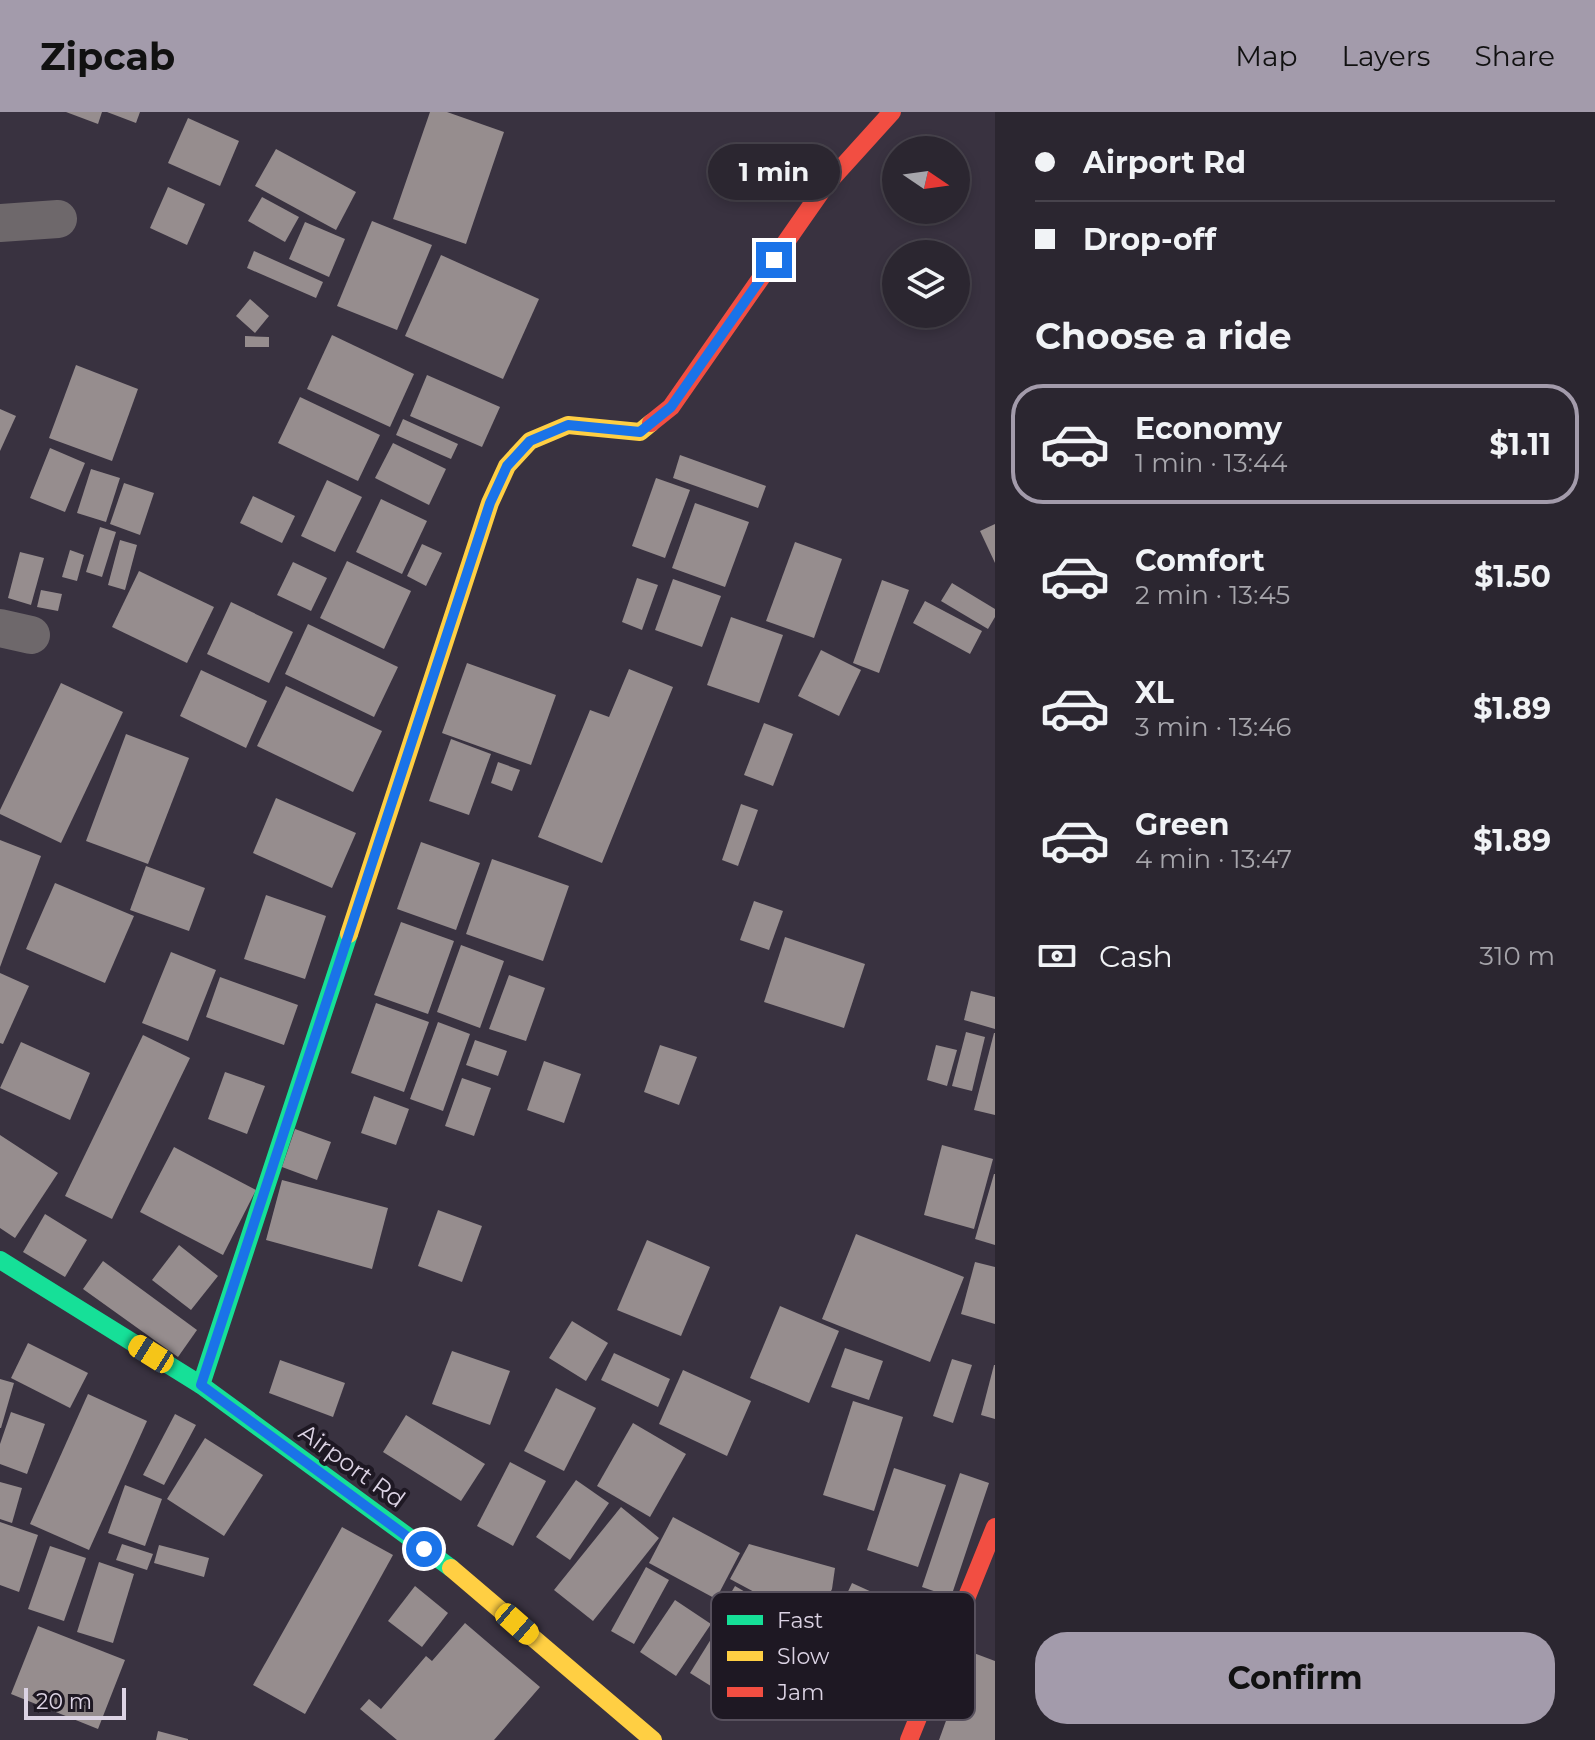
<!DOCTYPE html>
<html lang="en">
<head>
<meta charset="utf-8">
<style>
  body { margin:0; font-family:Montserrat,sans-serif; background:#37323c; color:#f1f3f6; height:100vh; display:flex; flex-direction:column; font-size:30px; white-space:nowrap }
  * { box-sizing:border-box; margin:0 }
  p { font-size:26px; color:#a6a5ab }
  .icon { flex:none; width:44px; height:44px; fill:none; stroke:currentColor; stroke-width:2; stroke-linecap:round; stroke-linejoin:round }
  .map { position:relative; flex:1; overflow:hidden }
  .drawer { display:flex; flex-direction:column; background:#2b2630; width:600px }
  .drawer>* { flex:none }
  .hud { display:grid; align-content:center; height:176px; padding:0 40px; background:#2b2630 }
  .needle { width:52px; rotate:103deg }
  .fabs { position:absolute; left:882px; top:24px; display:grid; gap:16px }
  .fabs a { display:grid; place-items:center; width:88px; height:88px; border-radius:50%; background:#2b2630; box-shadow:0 4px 12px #0003,0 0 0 2px #47434c; font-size:40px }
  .scale { position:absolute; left:24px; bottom:20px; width:102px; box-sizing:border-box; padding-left:8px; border:4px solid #dcd3e4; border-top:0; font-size:22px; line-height:28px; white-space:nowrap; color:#dcd3e4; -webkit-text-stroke:6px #1e1823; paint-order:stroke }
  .end { position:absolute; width:36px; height:36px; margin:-18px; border:10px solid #1a73e8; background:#fff; box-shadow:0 0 0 4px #fff }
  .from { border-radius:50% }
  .bubble { position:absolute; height:56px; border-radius:28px; background:#2b2630; box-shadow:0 4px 12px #0003,0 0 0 2px #47434c; font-size:26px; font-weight:700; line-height:56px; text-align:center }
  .car { position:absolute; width:24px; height:48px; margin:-24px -12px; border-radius:10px; box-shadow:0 0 6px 2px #0007; background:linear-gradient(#f5c518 24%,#345 0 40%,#f5c518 0 76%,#345 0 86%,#f5c518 0) }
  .hud b { display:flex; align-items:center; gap:28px; height:76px; font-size:30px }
  .hud b+b { border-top:2px solid #47434c }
  .hud i { width:20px; height:20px; background:#f1f3f6 }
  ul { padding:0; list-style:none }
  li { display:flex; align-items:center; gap:24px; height:120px; margin:0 16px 12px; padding:0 24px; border:4px solid transparent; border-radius:32px }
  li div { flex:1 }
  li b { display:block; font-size:30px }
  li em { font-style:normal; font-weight:700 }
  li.current { border-color:#a39bab }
  li>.icon { width:72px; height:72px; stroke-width:1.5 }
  h2 { padding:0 40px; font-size:36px; line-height:96px }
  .pay { display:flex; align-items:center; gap:20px; height:88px; padding:0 40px; font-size:30px }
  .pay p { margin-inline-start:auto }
  .primary-button { display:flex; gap:16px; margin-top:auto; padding:16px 40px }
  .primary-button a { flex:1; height:92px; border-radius:32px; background:#a39bab; color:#111; font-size:32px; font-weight:700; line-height:92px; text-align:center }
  header { display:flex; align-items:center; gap:48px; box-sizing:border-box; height:112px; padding:0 40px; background:#a39bab; color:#111 }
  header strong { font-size:38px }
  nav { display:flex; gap:44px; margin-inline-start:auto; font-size:28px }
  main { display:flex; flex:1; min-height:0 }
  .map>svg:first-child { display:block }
  .building { fill:#968d8e }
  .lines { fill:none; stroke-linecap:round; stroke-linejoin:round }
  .street { stroke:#6e686b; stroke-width:38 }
  .fast { stroke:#16e098; stroke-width:18 }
  .slow { stroke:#ffcf43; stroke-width:18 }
  .jam { stroke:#f24e42; stroke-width:18 }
  .route { stroke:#1a73e8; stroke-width:10 }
  .labels { text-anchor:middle; stroke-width:8; stroke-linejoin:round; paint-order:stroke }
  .street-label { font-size:24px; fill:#dcd3e4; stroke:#1e1823 }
  .key { fill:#1e1823; stroke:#57505d; stroke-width:2 }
  .key-label { font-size:22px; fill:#dcd3e4 }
</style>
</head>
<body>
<header>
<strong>Zipcab</strong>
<nav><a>Map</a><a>Layers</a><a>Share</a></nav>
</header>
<main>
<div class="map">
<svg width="995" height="1628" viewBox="0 0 995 1628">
  <rect width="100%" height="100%" fill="#393240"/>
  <g class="building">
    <path d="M66,0H102L98,12Z"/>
    <path d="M107,0H140L136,11Z"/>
    <path d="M430,0H447L504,20L466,132L393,107Z"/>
    <path d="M188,6L239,29L220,74L168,51Z"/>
    <path d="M276,37L356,80L336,118L255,74Z"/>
    <path d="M168,75L205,92L187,133L150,116Z"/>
    <path d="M262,85L299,105L285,130L248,109Z"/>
    <path d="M372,109L432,133L397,218L337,194Z"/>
    <path d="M305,110L345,127L329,165L289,147Z"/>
    <path d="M254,139L323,170L316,186L247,156Z"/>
    <path d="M441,143L539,187L503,267L405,224Z"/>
    <path d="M250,187L269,204L255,221L236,204Z"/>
    <path d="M332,223L414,262L390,315L307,277Z"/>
    <path d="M245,224L269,225V235H245Z"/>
    <path d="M76,253L138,277L112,349L49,326Z"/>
    <path d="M427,263L500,295L482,335L410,304Z"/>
    <path d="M300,285L380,323L358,369L278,331Z"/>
    <path d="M0,297L16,304L0,339Z"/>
    <path d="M403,307L458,332L451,347L396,323Z"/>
    <path d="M393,331L446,357L429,393L375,366Z"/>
    <path d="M50,336L85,351L65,400L30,386Z"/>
    <path d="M680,343L766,374L758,396L673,366Z"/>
    <path d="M91,357L120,366L106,410L77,401Z"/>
    <path d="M656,366L690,378L665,446L632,434Z"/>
    <path d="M327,368L362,385L335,440L301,424Z"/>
    <path d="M124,371L154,381L140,423L110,412Z"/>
    <path d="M253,384L295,404L282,431L240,411Z"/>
    <path d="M381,387L427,409L402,462L356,440Z"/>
    <path d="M695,391L749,410L725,475L672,456Z"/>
    <path d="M995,412V451L980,419Z"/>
    <path d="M100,415L116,420L102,465L86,460Z"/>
    <path d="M120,428L137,433L125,478L108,473Z"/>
    <path d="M795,430L842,447L814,526L766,509Z"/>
    <path d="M422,432L442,441L426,474L407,464Z"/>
    <path d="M70,438L84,443L77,469L62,465Z"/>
    <path d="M20,440L44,446L31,493L8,486Z"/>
    <path d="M347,449L411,479L384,537L320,506Z"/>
    <path d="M293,450L327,466L311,499L277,483Z"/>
    <path d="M139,459L214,495L187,551L112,515Z"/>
    <path d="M637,466L658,473L642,518L622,510Z"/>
    <path d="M673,467L721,484L702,535L655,518Z"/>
    <path d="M882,468L909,478L879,561L853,551Z"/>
    <path d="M952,471L995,497V505L988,517L941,489Z"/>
    <path d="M41,478L62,482L58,499L37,495Z"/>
    <path d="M925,489L982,519L970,542L913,511Z"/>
    <path d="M231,490L293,520L269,571L207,542Z"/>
    <path d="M731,505L783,523L759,591L707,573Z"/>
    <path d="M308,512L398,555L374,605L285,562Z"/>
    <path d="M821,538L861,558L839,604L798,584Z"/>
    <path d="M467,551L556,583L531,653L442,621Z"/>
    <path d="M629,557L673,575L602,751L538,725L590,598L609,605Z"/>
    <path d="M201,558L267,589L246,636L180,604Z"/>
    <path d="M61,571L123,600L61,731L0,702V698Z"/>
    <path d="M286,574L382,619L353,680L257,634Z"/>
    <path d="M764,611L793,622L773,674L744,663Z"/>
    <path d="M126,622L189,646L148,752L86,729Z"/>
    <path d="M451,627L491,642L469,703L429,689Z"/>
    <path d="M498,650L520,658L512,679L491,671Z"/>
    <path d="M276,686L356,721L332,776L253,741Z"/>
    <path d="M741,692L758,698L738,754L722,748Z"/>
    <path d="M0,728L41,744L0,855Z"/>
    <path d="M421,730L480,751L456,818L397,797Z"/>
    <path d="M492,747L569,774L543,849L466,822Z"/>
    <path d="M146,754L205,776L189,819L130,798Z"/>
    <path d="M55,771L134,804L105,871L26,837Z"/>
    <path d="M266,783L326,804L305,867L244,847Z"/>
    <path d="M754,789L783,799L769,838L740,828Z"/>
    <path d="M401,810L454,829L428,902L374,883Z"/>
    <path d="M785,825L865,852L844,916L764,890Z"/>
    <path d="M461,833L504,849L480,916L437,900Z"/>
    <path d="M171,840L216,858L188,929L142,911Z"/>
    <path d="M0,861L29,874L3,932L0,931Z"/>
    <path d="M509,863L545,876L526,929L489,917Z"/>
    <path d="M220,865L298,893L284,933L206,905Z"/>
    <path d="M971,879L995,885V917L964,908Z"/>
    <path d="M376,891L429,910L404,980L351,961Z"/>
    <path d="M438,910L470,922L443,999L410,987Z"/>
    <path d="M966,920L985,925L972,979L952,974Z"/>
    <path d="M994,921H995V1003L974,998Z"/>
    <path d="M143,923L190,946L112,1107L65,1084Z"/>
    <path d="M475,928L507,939L498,964L466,953Z"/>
    <path d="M21,930L90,961L70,1008L0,976Z"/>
    <path d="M660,933L697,945L679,993L644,980Z"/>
    <path d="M936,933L957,938L947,974L927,968Z"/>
    <path d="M544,949L581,962L564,1011L527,998Z"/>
    <path d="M225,960L265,974L247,1022L208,1007Z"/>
    <path d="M462,966L491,976L474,1024L445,1014Z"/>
    <path d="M374,984L409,997L396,1033L361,1021Z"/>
    <path d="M295,1017L331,1030L317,1068L282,1055Z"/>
    <path d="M0,1023L58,1061L15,1126L0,1116Z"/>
    <path d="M942,1033L993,1047L974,1117L924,1103Z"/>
    <path d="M174,1035L256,1078L223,1143L140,1100Z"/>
    <path d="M994,1062H995V1133L975,1127Z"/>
    <path d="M282,1068L388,1096L372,1157L266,1128Z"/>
    <path d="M438,1098L482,1114L462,1170L418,1154Z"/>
    <path d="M45,1102L87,1128L65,1165L23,1140Z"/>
    <path d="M856,1122L964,1165L930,1250L822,1207Z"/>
    <path d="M647,1128L710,1155L681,1224L617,1198Z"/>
    <path d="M179,1133L218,1164L191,1198L152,1168Z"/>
    <path d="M103,1149L197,1218L178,1245L83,1177Z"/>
    <path d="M975,1150L995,1155V1212L961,1202Z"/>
    <path d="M780,1194L839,1219L809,1291L750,1266Z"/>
    <path d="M572,1209L608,1231L586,1269L549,1246Z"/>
    <path d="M28,1231L88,1261L70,1296L11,1266Z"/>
    <path d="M845,1236L883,1249L869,1288L831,1275Z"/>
    <path d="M452,1239L510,1259L490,1313L432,1292Z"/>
    <path d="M614,1241L670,1267L658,1295L601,1268Z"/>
    <path d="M952,1247L972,1253L953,1311L933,1304Z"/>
    <path d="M280,1248L345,1271L333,1305L269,1281Z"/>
    <path d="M994,1253H995V1307L981,1303Z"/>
    <path d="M683,1258L751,1289L727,1344L659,1312Z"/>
    <path d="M0,1267L14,1271L1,1316H0Z"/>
    <path d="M556,1276L596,1296L564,1359L524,1339Z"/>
    <path d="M88,1282L147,1309L89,1438L30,1412Z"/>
    <path d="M853,1289L903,1305L874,1399L823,1383Z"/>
    <path d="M11,1300L45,1312L27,1362L0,1352V1332Z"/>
    <path d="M175,1302L196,1313L164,1373L143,1363Z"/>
    <path d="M406,1303L485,1352L461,1389L383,1340Z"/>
    <path d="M633,1311L686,1342L650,1405L597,1374Z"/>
    <path d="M205,1326L263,1363L224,1424L167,1387Z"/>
    <path d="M510,1350L546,1369L513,1434L477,1414Z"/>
    <path d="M894,1356L946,1373L918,1455L867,1438Z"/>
    <path d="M960,1361L989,1371L951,1485L922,1475Z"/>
    <path d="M576,1368L609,1391L570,1448L536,1425Z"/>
    <path d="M0,1370L22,1376L12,1411L0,1407Z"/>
    <path d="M125,1373L162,1387L145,1434L108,1421Z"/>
    <path d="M621,1395L659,1426L593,1509L554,1478Z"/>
    <path d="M673,1405L740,1441L716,1487L649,1451Z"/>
    <path d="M0,1410L38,1423L19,1480L0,1473Z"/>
    <path d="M342,1415L393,1443L305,1602L253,1573Z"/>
    <path d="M122,1432L153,1442L147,1458L116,1448Z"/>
    <path d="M749,1432L835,1456L832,1477L814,1512L730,1467Z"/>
    <path d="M159,1433L209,1446L204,1465L154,1451Z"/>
    <path d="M50,1434L86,1446L64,1509L28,1497Z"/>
    <path d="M99,1450L134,1462L113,1531L77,1520Z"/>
    <path d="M646,1455L669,1468L634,1532L611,1519Z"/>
    <path d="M852,1471L874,1481L854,1524L832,1514Z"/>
    <path d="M415,1474L448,1501L422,1535L388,1509Z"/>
    <path d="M735,1474L812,1519L791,1554L714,1510Z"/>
    <path d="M675,1488L711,1512L676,1564L640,1540Z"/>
    <path d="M465,1511L540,1575L494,1628H397L360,1597L369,1587L381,1597L426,1544L432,1549Z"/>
    <path d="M38,1514L125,1548L98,1617L11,1582Z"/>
    <path d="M716,1519L765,1549L738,1591L690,1561Z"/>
    <path d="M971,1540L995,1549V1628H939Z"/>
    <path d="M158,1619L188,1627V1628H156Z"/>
  </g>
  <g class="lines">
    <g class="street">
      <path d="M0,111L58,107"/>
      <path d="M0,516L31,523"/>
    </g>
    <g class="fast">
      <path d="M0,1148L201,1273L451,1456"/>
      <path d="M201,1273L349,822"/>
    </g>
    <g class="slow">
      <path d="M349,822L490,391L507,354L530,329L568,313L640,320L651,311"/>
      <path d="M451,1456L653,1628"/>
    </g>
    <g class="jam">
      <path d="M651,311L671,295L825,74L892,0"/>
      <path d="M909,1628L995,1415"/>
    </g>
  </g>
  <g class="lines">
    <path class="route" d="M424,1437L201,1273L490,391L507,354L530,329L568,313L640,320L671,295L774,148"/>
  </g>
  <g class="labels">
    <g class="street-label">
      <text transform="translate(352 1354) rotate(36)" y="8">Airport Rd</text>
    </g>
  </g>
  <rect x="711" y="1480" width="264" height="128" rx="12" class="key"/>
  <rect x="727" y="1503" width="36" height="10" fill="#16e098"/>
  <rect x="727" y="1539" width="36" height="10" fill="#ffcf43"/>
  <rect x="727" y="1575" width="36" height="10" fill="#f24e42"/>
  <g class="key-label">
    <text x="777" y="1516">Fast</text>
    <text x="777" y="1552">Slow</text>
    <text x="777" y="1588">Jam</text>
  </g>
</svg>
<div class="fabs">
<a><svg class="needle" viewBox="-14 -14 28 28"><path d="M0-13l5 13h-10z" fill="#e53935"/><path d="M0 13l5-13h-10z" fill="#a6a5ab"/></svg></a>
<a><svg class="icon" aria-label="layers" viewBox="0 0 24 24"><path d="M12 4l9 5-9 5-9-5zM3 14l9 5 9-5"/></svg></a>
</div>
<div class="scale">20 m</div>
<i class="end from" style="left:424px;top:1437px"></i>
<i class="end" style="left:774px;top:148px"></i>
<div class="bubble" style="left:708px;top:32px;width:132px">1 min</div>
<i class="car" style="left:151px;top:1242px;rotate:302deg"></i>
<i class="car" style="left:517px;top:1512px;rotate:131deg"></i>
</div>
<section class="drawer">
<div class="hud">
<b><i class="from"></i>Airport Rd</b>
<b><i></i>Drop-off</b>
</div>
<h2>Choose a ride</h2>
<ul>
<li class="current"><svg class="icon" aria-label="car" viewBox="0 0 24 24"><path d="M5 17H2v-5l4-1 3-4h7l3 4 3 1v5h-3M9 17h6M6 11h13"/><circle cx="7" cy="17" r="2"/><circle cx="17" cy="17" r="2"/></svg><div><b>Economy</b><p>1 min · 13:44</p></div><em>$1.11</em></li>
<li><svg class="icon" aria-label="car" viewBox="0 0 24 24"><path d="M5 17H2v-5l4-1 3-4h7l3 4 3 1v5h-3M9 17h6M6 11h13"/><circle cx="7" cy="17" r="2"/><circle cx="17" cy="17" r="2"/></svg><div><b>Comfort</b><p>2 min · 13:45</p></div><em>$1.50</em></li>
<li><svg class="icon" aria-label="car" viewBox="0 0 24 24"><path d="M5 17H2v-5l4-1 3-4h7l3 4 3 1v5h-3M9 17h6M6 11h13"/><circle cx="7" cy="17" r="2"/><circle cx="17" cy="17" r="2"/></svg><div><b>XL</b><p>3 min · 13:46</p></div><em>$1.89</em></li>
<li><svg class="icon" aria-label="car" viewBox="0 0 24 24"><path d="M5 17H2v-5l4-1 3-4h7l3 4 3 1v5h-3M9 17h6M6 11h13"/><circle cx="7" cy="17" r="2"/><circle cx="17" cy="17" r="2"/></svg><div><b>Green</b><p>4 min · 13:47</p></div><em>$1.89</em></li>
</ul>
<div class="pay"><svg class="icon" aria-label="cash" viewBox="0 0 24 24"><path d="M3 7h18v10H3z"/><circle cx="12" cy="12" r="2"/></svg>Cash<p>310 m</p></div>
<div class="primary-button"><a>Confirm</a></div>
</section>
</main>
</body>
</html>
